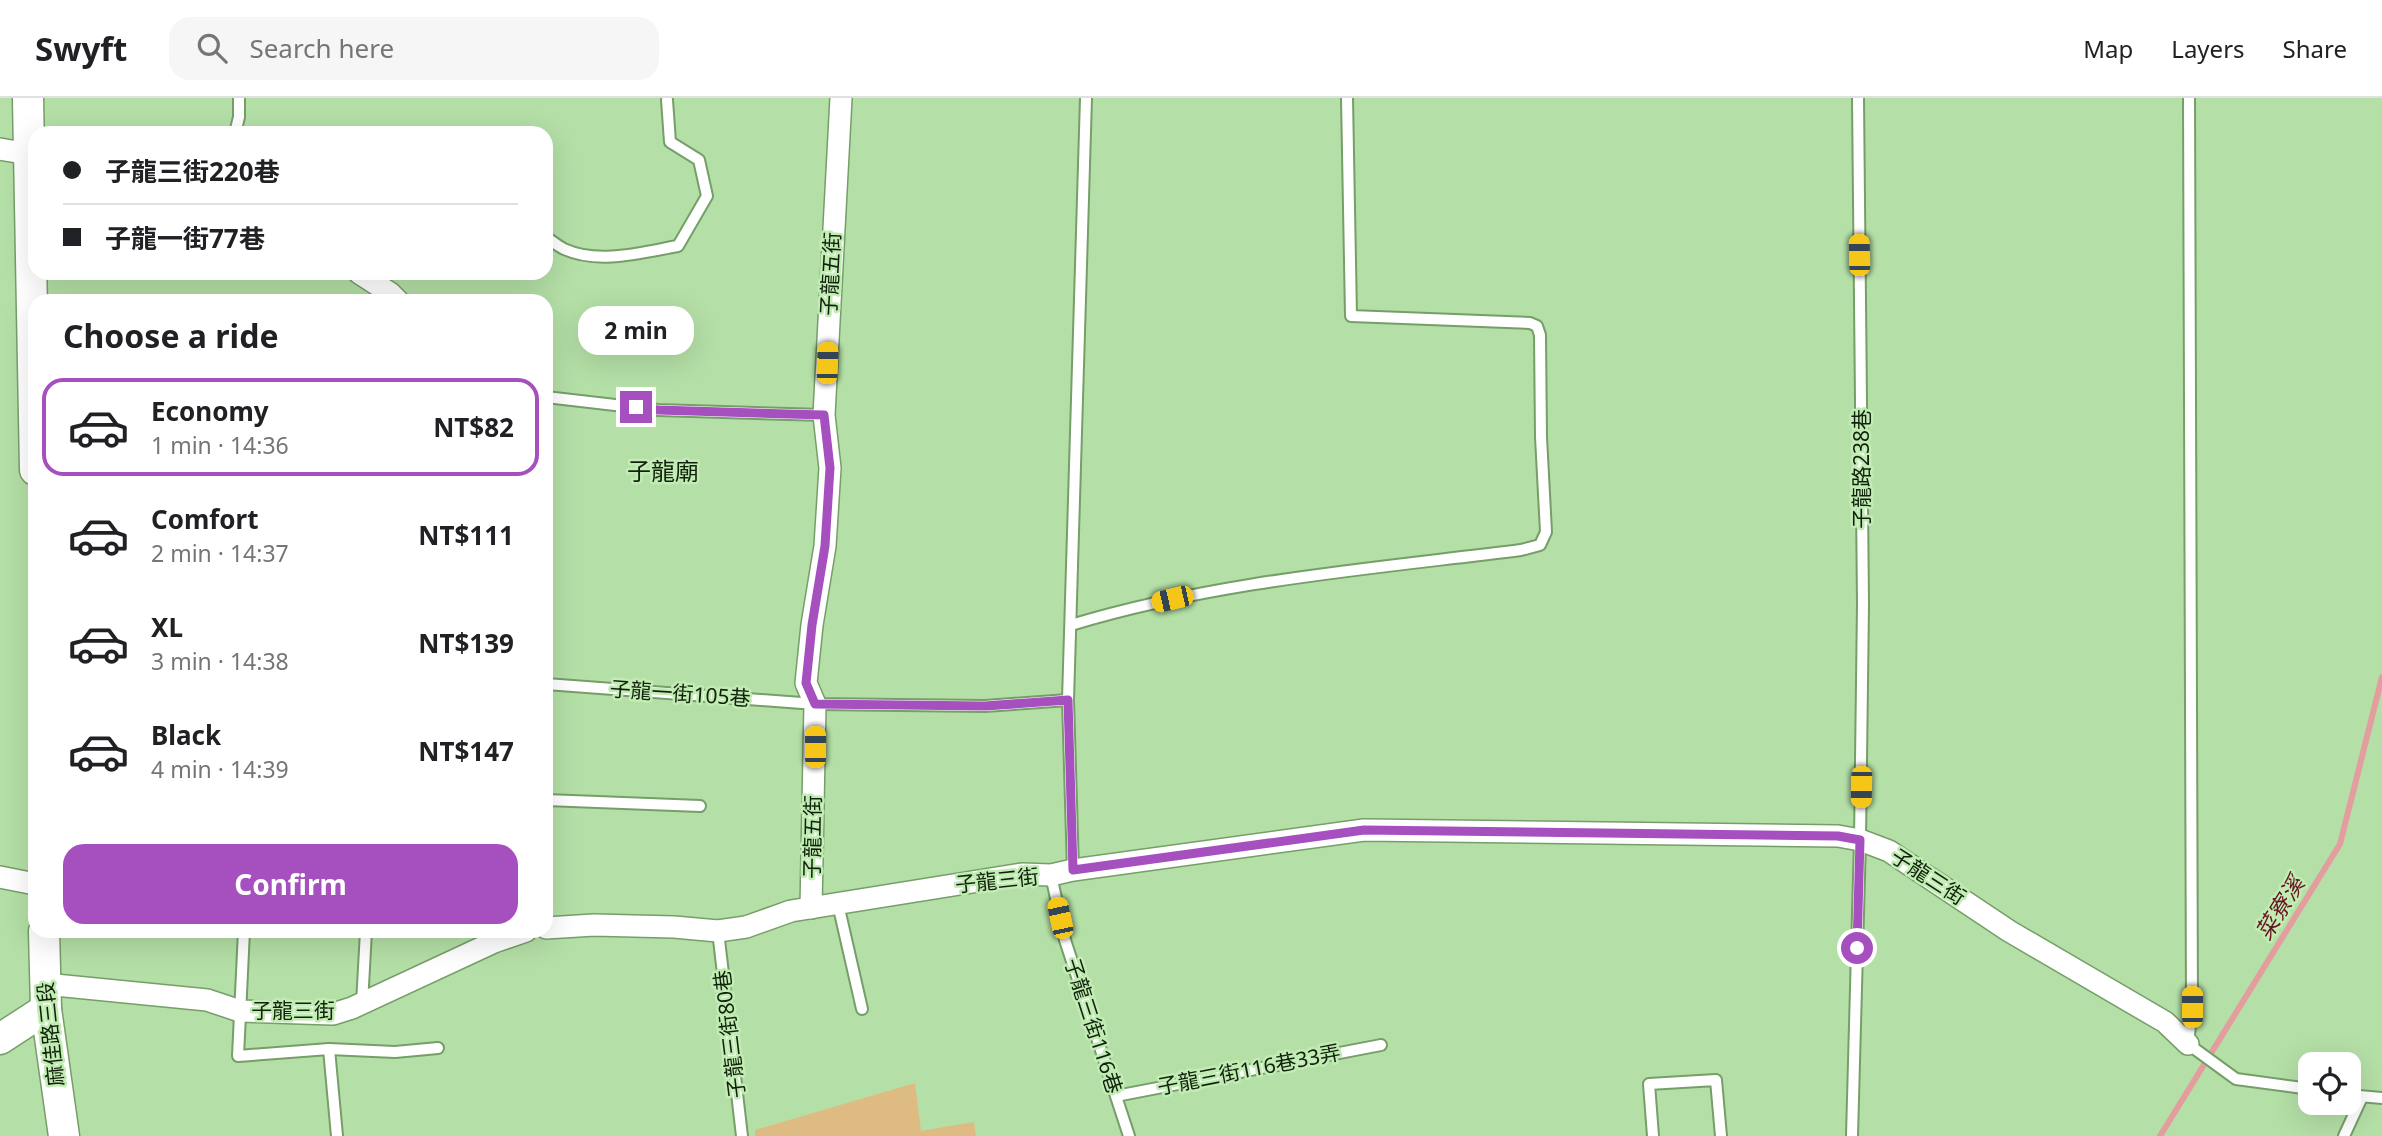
<!DOCTYPE html>
<html lang="en">
<head>
<meta charset="utf-8">
<style>
  body { margin:0; font-family:"Noto Sans","Noto Sans TC",sans-serif; background:#f6f6f6; color:#202124; height:100vh; display:flex; flex-direction:column; font-size:26px; white-space:nowrap }
  * { box-sizing:border-box; margin:0 }
  p { font-size:23px; color:#757577 }
  .icon { flex:none; width:38px; height:38px; fill:none; stroke:currentColor; stroke-width:2; stroke-linecap:round; stroke-linejoin:round }
  .map { position:relative; flex:1; overflow:hidden }
  .panel { position:absolute; left:28px; top:196px; width:525px; height:644px; display:flex; flex-direction:column; background:#fff; border-radius:21px; box-shadow:0 7px 28px #0002 }
  .panel>* { flex:none }
  .guide { position:absolute; left:28px; top:28px; width:525px; height:154px; border-radius:21px; box-shadow:0 7px 28px #0002; display:grid; align-content:center; height:154px; padding:0 35px; background:#fff }
  .tools { position:absolute; left:2298px; top:954px; display:grid; gap:14px }
  .tools a { display:grid; place-items:center; width:63px; height:63px; border-radius:14px; background:#fff; box-shadow:0 7px 28px #0002; font-size:35px }
  .end { position:absolute; width:32px; height:32px; margin:-16px; border:9px solid #a550be; background:#fff; box-shadow:0 0 0 4px #fff }
  .from { border-radius:50% }
  .bubble { position:absolute; height:49px; border-radius:21px; background:#fff; box-shadow:0 7px 28px #0002; font-size:23px; font-weight:700; line-height:49px; text-align:center }
  .car { position:absolute; width:21px; height:42px; margin:-21px -10px; border-radius:9px; box-shadow:0 0 5px 2px #0007; background:linear-gradient(#f5c518 24%,#345 0 40%,#f5c518 0 76%,#345 0 86%,#f5c518 0) }
  .guide b { display:flex; align-items:center; gap:24px; height:66px; font-size:26px }
  .guide b+b { border-top:2px solid #e0e0e0 }
  .guide i { width:18px; height:18px; background:#202124 }
  ul { padding:0; list-style:none }
  li { display:flex; align-items:center; gap:21px; height:98px; margin:0 14px 10px; padding:0 21px; border:4px solid transparent; border-radius:21px }
  li div { flex:1 }
  li b { display:block; font-size:26px }
  li em { font-style:normal; font-weight:700 }
  li.active { border-color:#a550be }
  li>.icon { width:63px; height:63px; stroke-width:1.5 }
  h2 { padding:0 35px; font-size:32px; line-height:84px }
  .button { display:flex; gap:14px; margin-top:auto; padding:14px 35px }
  .button a { flex:1; height:80px; border-radius:21px; background:#a550be; color:#fff; font-size:28px; font-weight:700; line-height:80px; text-align:center }
  header { display:flex; align-items:center; gap:42px; box-sizing:border-box; height:98px; padding:0 35px; background:#fff; border-bottom:2px solid #e0e0e0 }
  header strong { font-size:33px }
  nav { display:flex; gap:38px; margin-inline-start:auto; font-size:24px }
  .search { width:490px; height:63px; background:#f6f6f6; display:flex; align-items:center; gap:18px; box-sizing:border-box; padding:0 24px; border-radius:21px; color:#757577; font-size:26px }
  .map>svg:first-child { display:block }
  .green { fill:#dfbb84 }
  .lines { fill:none; stroke-linecap:round; stroke-linejoin:round }
  .stream { stroke:#e49d9e; stroke-width:6 }
  .lane-casing { stroke:#769e69; stroke-width:14 }
  .street-casing { stroke:#769e69; stroke-width:24 }
  .secondary-casing { stroke:#769e69; stroke-width:33 }
  .lane { stroke:#fff; stroke-width:10 }
  .street { stroke:#fff; stroke-width:21 }
  .secondary { stroke:#fff; stroke-width:30 }
  .route { stroke:#a550be; stroke-width:9 }
  .labels { text-anchor:middle; stroke-width:5; stroke-linejoin:round; paint-order:stroke }
  .street-label { font-size:21px; fill:#12210c; stroke:#c1ecb3 }
  .water-label { font-size:23px; font-style:italic; fill:#671420; stroke:#c1ecb3 }
  .quarter-label { font-size:24px; fill:#12210c; stroke:#c1ecb3 }
</style>
</head>
<body>
<header>
<strong>Swyft</strong>
<div class="search"><svg class="icon" aria-label="search" viewBox="0 0 24 24"><circle cx="10" cy="10" r="6"/><path d="M15 15l6 6"/></svg>Search here</div>
<nav><a>Map</a><a>Layers</a><a>Share</a></nav>
</header>
<div class="map">
<svg width="2382" height="1038" viewBox="0 0 2382 1038">
  <rect width="100%" height="100%" fill="#b4dfa6"/>
  <path class="green" d="M915,985L921,1033L974,1024L976,1038H755V1032Z"/>
  <g class="lines">
    <path class="stream" d="M2160,1038L2340,746L2382,579"/>
    <defs>
      <g id="lane">
        <path d="M2189,0L2192,909L2188,946L2236,981L2310,991"/>
        <path d="M235,35L239,19V0"/>
        <path d="M546,139C552,143 558,148 564,151C599,167 643,154 678,148L707,98L699,62L670,44L667,2"/>
        <path d="M546,299L658,312L824,317"/>
        <path d="M1071,527C1216,483 1370,471 1521,452L1540,447L1546,434L1541,339L1540,237L1537,228L1530,225L1351,218L1347,0"/>
        <path d="M546,586L815,606L985,608L1068,602"/>
        <path d="M546,702L700,708"/>
        <path d="M1073,772L1068,602L1086,0"/>
        <path d="M1051,777L1065,842L1129,1038"/>
        <path d="M838,806L862,911"/>
        <path d="M244,833L238,958L329,951L395,954L438,950"/>
        <path d="M718,833L742,1038"/>
        <path d="M362,906L366,833"/>
        <path d="M329,951L337,1038"/>
        <path d="M2348,997L2382,1000"/>
        <path d="M1116,998L1381,947"/>
        <path d="M1653,1038L1649,986L1716,982L1721,1038"/>
        <path d="M1852,1038L1860,742L1863,506L1858,0"/>
        <path d="M2344,1038L2362,999"/>
      </g>
      <g id="street">
        <path d="M0,51L35,57"/>
        <path d="M359,175L390,195L398,203"/>
        <path d="M0,779L35,786"/>
        <path d="M811,810L815,606L806,585L812,527L825,448L830,370L824,317L841,0"/>
        <path d="M546,830L594,827L674,829L718,833L746,829L791,813L1022,776L1051,777L1073,772L1364,732L1838,738L1860,742L1889,753L2009,833L2165,924L2188,946"/>
        <path d="M45,886L207,902L240,913L333,916L352,910L494,844L526,833"/>
      </g>
      <g id="secondary">
        <path d="M28,0L35,372"/>
        <path d="M44,833L46,911L64,1038"/>
        <path d="M0,941L46,911"/>
      </g>
    </defs>
    <use href="#lane" class="lane-casing"/>
    <use href="#street" class="street-casing"/>
    <use href="#secondary" class="secondary-casing"/>
    <use href="#lane" class="lane"/>
    <use href="#street" class="street"/>
    <use href="#secondary" class="secondary"/>
  </g>
  <g class="lines">
    <path class="route" d="M636,309L658,312L824,317L830,370L825,448L812,527L806,585L815,606L985,608L1068,602L1073,772L1364,732L1838,738L1860,742L1857,850"/>
  </g>
  <g class="labels">
    <g class="street-label">
      <text transform="translate(831 176) rotate(-87)" y="7">子龍五街</text>
      <text transform="translate(1862 371) rotate(-90)" y="7">子龍路238巷</text>
      <text transform="translate(680 596) rotate(4)" y="7">子龍一街105巷</text>
      <text transform="translate(813 739) rotate(-89)" y="7">子龍五街</text>
      <text transform="translate(1928 779) rotate(33)" y="7">子龍三街</text>
      <text transform="translate(997 783) rotate(-6)" y="7">子龍三街</text>
      <text x="293" y="920">子龍三街</text>
      <text transform="translate(1093 928) rotate(72)" y="7">子龍三街116巷</text>
      <text transform="translate(51 936) rotate(-96)" y="7">麻佳路三段</text>
      <text transform="translate(730 936) rotate(-97)" y="7">子龍三街80巷</text>
      <text transform="translate(1249 972) rotate(-11)" y="7">子龍三街116巷33弄</text>
    </g>
    <g class="water-label">
      <text transform="translate(2280 810) rotate(-58)" y="8">菜寮溪</text>
    </g>
    <g class="quarter-label">
      <text x="663" y="382">子龍廟</text>
    </g>
  </g>
</svg>
<div class="tools">
<a><svg class="icon" aria-label="locate" viewBox="0 0 24 24"><circle cx="12" cy="12" r="6"/><path d="M12 2v4M12 18v4M2 12h4M18 12h4"/></svg></a>
</div>
<i class="end from" style="left:1857px;top:850px"></i>
<i class="end" style="left:636px;top:309px"></i>
<div class="bubble" style="left:578px;top:208px;width:116px">2 min</div>
<i class="car" style="left:1859px;top:157px;rotate:359deg"></i>
<i class="car" style="left:827px;top:265px;rotate:2deg"></i>
<i class="car" style="left:1172px;top:501px;rotate:257deg"></i>
<i class="car" style="left:815px;top:649px;rotate:0deg"></i>
<i class="car" style="left:1861px;top:689px;rotate:181deg"></i>
<i class="car" style="left:1060px;top:820px;rotate:348deg"></i>
<i class="car" style="left:2192px;top:909px;rotate:0deg"></i>
<div class="guide">
<b><i class="from"></i>子龍三街220巷</b>
<b><i></i>子龍一街77巷</b>
</div>
<section class="panel">
<h2>Choose a ride</h2>
<ul>
<li class="active"><svg class="icon" aria-label="car" viewBox="0 0 24 24"><path d="M5 17H2v-5l4-1 3-4h7l3 4 3 1v5h-3M9 17h6M6 11h13"/><circle cx="7" cy="17" r="2"/><circle cx="17" cy="17" r="2"/></svg><div><b>Economy</b><p>1 min · 14:36</p></div><em>NT$82</em></li>
<li><svg class="icon" aria-label="car" viewBox="0 0 24 24"><path d="M5 17H2v-5l4-1 3-4h7l3 4 3 1v5h-3M9 17h6M6 11h13"/><circle cx="7" cy="17" r="2"/><circle cx="17" cy="17" r="2"/></svg><div><b>Comfort</b><p>2 min · 14:37</p></div><em>NT$111</em></li>
<li><svg class="icon" aria-label="car" viewBox="0 0 24 24"><path d="M5 17H2v-5l4-1 3-4h7l3 4 3 1v5h-3M9 17h6M6 11h13"/><circle cx="7" cy="17" r="2"/><circle cx="17" cy="17" r="2"/></svg><div><b>XL</b><p>3 min · 14:38</p></div><em>NT$139</em></li>
<li><svg class="icon" aria-label="car" viewBox="0 0 24 24"><path d="M5 17H2v-5l4-1 3-4h7l3 4 3 1v5h-3M9 17h6M6 11h13"/><circle cx="7" cy="17" r="2"/><circle cx="17" cy="17" r="2"/></svg><div><b>Black</b><p>4 min · 14:39</p></div><em>NT$147</em></li>
</ul>
<div class="button"><a>Confirm</a></div>
</section>
</div>
</body>
</html>
